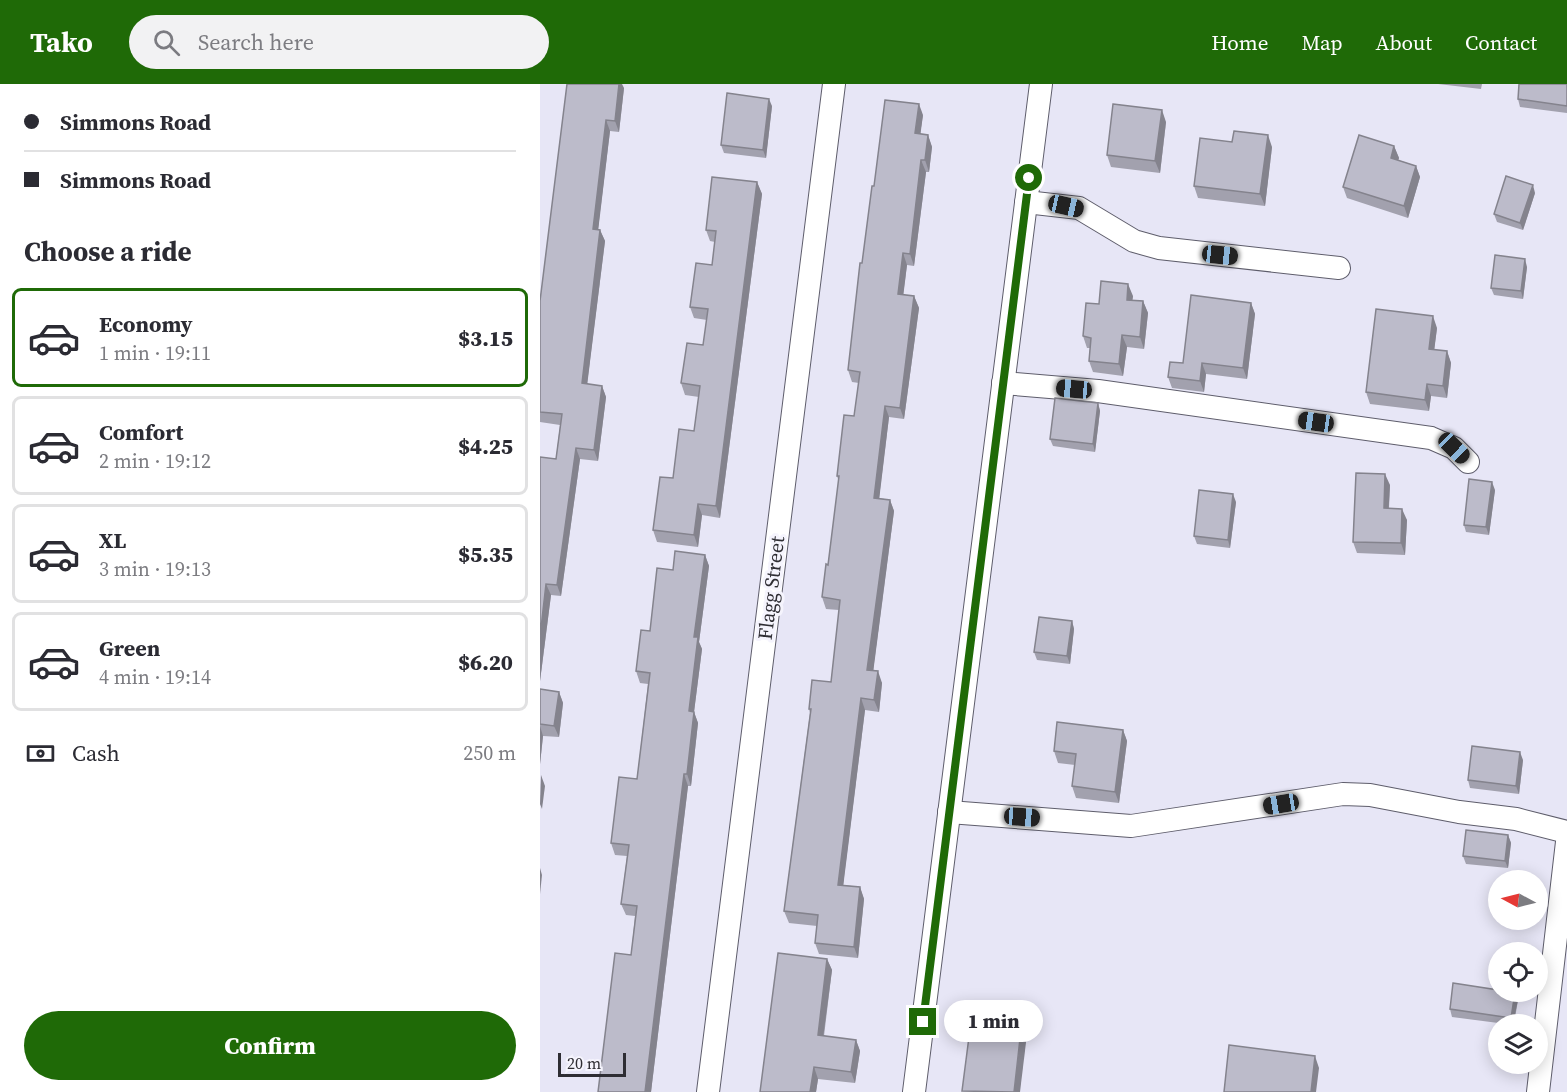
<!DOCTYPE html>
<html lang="en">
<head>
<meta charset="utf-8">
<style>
  body { margin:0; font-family:"Source Serif 4",serif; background:#f2f2f3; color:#2b2b33; height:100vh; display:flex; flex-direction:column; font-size:22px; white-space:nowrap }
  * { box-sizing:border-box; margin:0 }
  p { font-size:20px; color:#7c7c81 }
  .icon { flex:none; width:33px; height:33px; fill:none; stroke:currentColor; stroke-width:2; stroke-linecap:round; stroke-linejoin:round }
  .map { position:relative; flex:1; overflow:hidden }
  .sheet { display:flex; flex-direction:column; background:#fff; width:540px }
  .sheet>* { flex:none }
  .top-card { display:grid; align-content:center; height:132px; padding:0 24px; background:#fff }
  .needle { width:39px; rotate:277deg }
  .buttons { position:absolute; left:948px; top:786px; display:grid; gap:12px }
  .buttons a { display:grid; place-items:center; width:60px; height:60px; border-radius:50%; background:#fff; box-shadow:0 3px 15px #0003; font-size:30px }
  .scale { position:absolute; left:18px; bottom:15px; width:68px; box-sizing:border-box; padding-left:6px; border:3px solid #2e2d33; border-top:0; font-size:16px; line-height:21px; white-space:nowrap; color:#2e2d33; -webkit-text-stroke:4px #f5f4fd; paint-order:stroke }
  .end { position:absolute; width:27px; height:27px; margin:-14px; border:8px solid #1f6a07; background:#fff; box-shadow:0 0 0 3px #fff }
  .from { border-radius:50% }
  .bubble { position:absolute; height:42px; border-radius:21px; background:#fff; box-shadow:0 3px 15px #0003; font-size:20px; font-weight:800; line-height:42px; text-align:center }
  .car { position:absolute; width:18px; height:36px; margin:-18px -9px; border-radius:8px; box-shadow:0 0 4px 2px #0007; background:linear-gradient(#222 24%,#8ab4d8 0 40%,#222 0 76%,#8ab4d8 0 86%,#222 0) }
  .top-card b { display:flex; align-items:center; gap:21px; height:57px; font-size:22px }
  .top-card b+b { border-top:2px solid #e1e1e2 }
  .top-card i { width:15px; height:15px; background:#2b2b33 }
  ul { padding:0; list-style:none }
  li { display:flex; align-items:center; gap:18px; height:99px; margin:0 12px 9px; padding:0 12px; border:3px solid #e1e1e2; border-radius:9px }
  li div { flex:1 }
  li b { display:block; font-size:22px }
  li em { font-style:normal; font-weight:800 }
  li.current { border-color:#1f6a07 }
  li>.icon { width:54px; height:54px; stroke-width:1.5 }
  h2 { padding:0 24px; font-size:27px; line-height:72px }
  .pay { display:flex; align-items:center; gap:15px; height:66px; padding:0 24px; font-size:22px }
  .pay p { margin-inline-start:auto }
  .cta { display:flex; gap:12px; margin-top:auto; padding:12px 24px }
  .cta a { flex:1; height:69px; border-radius:36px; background:#1f6a07; color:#fff; font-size:24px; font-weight:800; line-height:69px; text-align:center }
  header { display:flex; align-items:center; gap:36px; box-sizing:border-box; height:84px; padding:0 30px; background:#1f6a07; color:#fff }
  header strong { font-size:28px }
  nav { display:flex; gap:33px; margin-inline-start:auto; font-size:21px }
  .search { width:420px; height:54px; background:#f2f2f3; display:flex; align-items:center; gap:15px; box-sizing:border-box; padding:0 21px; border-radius:33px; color:#7c7c81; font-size:22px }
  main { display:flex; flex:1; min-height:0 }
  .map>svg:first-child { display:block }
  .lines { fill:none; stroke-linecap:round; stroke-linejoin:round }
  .minor-casing { stroke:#5e5d6b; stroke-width:24 }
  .minor { stroke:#fff; stroke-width:22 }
  .wall { fill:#a2a1ae }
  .shaded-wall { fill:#84838d }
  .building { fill:#bcbbca; stroke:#84838d; stroke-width:1.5 }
  .route { stroke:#1f6a07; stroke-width:8 }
  .labels { text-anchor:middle; stroke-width:6; stroke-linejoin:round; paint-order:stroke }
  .street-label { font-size:20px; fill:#2e2d33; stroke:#f5f4fd }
</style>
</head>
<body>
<header>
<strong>Tako</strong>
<div class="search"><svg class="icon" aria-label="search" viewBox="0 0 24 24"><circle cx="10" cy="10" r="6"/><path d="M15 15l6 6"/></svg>Search here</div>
<nav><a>Home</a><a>Map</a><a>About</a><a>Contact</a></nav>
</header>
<main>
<section class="sheet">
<div class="top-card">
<b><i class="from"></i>Simmons Road</b>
<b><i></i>Simmons Road</b>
</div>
<h2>Choose a ride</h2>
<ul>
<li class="current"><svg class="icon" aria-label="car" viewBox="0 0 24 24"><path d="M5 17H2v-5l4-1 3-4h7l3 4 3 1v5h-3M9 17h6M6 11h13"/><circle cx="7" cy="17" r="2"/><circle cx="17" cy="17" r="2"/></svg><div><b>Economy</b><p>1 min · 19:11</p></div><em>$3.15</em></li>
<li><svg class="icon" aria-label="car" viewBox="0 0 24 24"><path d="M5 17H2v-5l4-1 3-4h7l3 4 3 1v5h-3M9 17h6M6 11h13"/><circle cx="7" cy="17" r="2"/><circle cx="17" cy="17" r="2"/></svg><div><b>Comfort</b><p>2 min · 19:12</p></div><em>$4.25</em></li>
<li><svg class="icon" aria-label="car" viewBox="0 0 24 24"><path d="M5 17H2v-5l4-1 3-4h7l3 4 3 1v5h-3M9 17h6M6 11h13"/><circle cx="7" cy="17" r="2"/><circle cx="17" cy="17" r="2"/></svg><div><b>XL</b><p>3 min · 19:13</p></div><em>$5.35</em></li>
<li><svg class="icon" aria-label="car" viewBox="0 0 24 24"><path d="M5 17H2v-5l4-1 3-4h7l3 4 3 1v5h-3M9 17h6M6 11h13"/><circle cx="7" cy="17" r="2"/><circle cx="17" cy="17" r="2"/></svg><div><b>Green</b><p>4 min · 19:14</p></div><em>$6.20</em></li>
</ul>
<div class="pay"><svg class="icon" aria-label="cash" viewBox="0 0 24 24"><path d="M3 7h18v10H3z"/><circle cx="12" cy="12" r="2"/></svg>Cash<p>250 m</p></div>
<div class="cta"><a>Confirm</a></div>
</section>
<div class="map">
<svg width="1027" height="1008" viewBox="0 0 1027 1008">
  <rect width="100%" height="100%" fill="#e7e6f6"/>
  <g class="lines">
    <defs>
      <g id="minor">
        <path d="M486,118L539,124L594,157L619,164L799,184"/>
        <path d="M463,299L558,307L891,354L914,364L928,378"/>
        <path d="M409,728L591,742L803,710L830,711L919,728L976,735L1027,748"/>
        <path d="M168,1008L294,0"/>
        <path d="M374,1008L501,0"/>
        <path d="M998,1008L1027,758"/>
      </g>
    </defs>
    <use href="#minor" class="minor-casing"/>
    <use href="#minor" class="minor"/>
  </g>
  <g class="wall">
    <path d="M27,0L84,4L79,48L70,47L58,145L60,146L65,157L47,300L62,302L66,313L58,377L40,375L21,512L11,511L0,597V373L16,375L20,341L0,338V217Z"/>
    <path d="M898,0H942L941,5Z"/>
    <path d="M1027,0V29L980,23L978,15Z"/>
    <path d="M232,22L226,74L184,69L181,61Z"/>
    <path d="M383,31L380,50L388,51L392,63L389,88H386L374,182L367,181L363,211L374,212L379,224L364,335L349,333L339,414L350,416L354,427L333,587L342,599L339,628L325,626L303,801L320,803L324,815L318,874L279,870L275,859L277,842L249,839L244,827L270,629L269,625L291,598L299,526L286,525L282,513L288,481L299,398L297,392L314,332L319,299L312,298L308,286L322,179L334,102Z"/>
    <path d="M626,38L620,89L571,83L567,71Z"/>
    <path d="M854,62L859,74L858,76L876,82L880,93L868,134L807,114L803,103Z"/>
    <path d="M732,63L725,122L658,114L654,102Z"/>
    <path d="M217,98L222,110L180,434L162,431L158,463L117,458L113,446L133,394L154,347L159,313L145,311L141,299L163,261L167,236L154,234L150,223L172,181L175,158L170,157L166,146Z"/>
    <path d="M995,109L983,146L957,138L954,130Z"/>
    <path d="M987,183L983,215L954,211L951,204Z"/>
    <path d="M593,212L592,216L603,217L608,229L604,265L587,263L583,292L553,288L549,277L550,264H547L543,252L559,220Z"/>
    <path d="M711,219L715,230L707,295L666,290L664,308L632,304L628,293Z"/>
    <path d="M897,244L894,266L907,267L911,279L907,314L891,312L889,327L830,320L826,308Z"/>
    <path d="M558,319L560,327L555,368L513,362L510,355Z"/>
    <path d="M850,401L849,424L867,436L865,471L817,469L813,458Z"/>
    <path d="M955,406L949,451L926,448L924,441Z"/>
    <path d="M696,418L690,464L657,460L654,452Z"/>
    <path d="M165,471L169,482L159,558L162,565L154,628L158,639L151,702H148L111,1008H58L91,871L95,832L86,831L81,820L87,772L75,771L71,759L97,695L108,600L100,599L96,587L110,547L133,486Z"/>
    <path d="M532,537L534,545L530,580L497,576L494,568Z"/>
    <path d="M0,605L19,608L23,619L19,653L3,652L0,680Z"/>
    <path d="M583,646L587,657L579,719L536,714L532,702L535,681L518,679L514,667Z"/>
    <path d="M983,676L979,710L930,704L928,696Z"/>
    <path d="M968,751L971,759L968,784L926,780L923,772Z"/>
    <path d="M287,875L292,886L284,952L316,956L320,967L315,999L278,995L276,1008H220Z"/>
    <path d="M975,908L978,916L974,940H966L912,933L910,925Z"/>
  </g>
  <g class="shaded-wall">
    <path d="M79,0H82L84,4L79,48L75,37Z"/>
    <path d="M229,15L232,22L226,74L223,66Z"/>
    <path d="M379,20L383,31L379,61L375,49Z"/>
    <path d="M622,26L626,38L620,89L615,77Z"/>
    <path d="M66,36L70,47L57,156L53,145Z"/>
    <path d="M388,51L392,63L389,88L385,76Z"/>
    <path d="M728,51L732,63L725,122L720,110Z"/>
    <path d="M854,62L859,74L855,85L851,74Z"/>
    <path d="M381,76L386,88L374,182L370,170Z"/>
    <path d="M876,82L880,93L868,134L864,122Z"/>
    <path d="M217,98L222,110L180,434L176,422Z"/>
    <path d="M993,101L995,109L983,146L980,139Z"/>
    <path d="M60,146L65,157L46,310L42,299Z"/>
    <path d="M363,169L367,181L362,222L358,210Z"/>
    <path d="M985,175L987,183L983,215L981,207Z"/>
    <path d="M588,200L593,212L591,227L587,216Z"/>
    <path d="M374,212L379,224L364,335L360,324Z"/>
    <path d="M603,217L608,229L604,265L600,253Z"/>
    <path d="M711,219L715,230L707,295L703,284Z"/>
    <path d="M893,232L897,244L893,276L889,265Z"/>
    <path d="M582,251L587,263L583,292L579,280Z"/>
    <path d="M907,267L911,279L907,314L903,302Z"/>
    <path d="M662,279L666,290L664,308L660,297Z"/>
    <path d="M887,300L891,312L889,327L885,316Z"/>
    <path d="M62,302L66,313L58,377L54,366Z"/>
    <path d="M558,319L560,327L555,368L553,360Z"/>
    <path d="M345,322L349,333L338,425L334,414Z"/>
    <path d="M36,364L40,375L21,512L17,501Z"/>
    <path d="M845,390L850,401L848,435L844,424Z"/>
    <path d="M952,398L955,406L949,451L946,443Z"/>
    <path d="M693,410L696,418L690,464L688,456Z"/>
    <path d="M350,416L354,427L332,597L327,586Z"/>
    <path d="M158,420L162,431L158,463L154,451Z"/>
    <path d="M862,425L867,436L865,471L861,459Z"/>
    <path d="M165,471L169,482L159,558L162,565L154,628L158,639L151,702L147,690L149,627L154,553Z"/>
    <path d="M6,500L11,511L0,597V553Z"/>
    <path d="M532,537L534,545L530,580L527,572Z"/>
    <path d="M338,587L342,599L339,628L334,616Z"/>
    <path d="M19,608L23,619L19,653L14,642Z"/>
    <path d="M321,614L325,626L302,812L298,801Z"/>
    <path d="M0,642L3,652L0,680Z"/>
    <path d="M583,646L587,657L579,719L575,708Z"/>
    <path d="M980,668L983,676L979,710L976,702Z"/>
    <path d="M144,690L148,702L111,1008H105Z"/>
    <path d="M1,691L5,702L2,725L0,720Z"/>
    <path d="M968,751L971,759L968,784L965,777Z"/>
    <path d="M0,784L2,791L0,810Z"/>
    <path d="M320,803L324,815L318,874L314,863Z"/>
    <path d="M287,875L292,886L282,962L278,951Z"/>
    <path d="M975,908L978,916L973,940L971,934Z"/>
    <path d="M483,928L488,942L480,1008H474Z"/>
    <path d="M316,956L320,967L315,999L311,988Z"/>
    <path d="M775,972L779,984L776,1008H771Z"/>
    <path d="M274,983L278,995L276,1008H270Z"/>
  </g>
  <g class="building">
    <path d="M27,0H79L75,37L66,36L53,145L60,146L42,299L62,302L54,366L36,364L17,501L6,500L0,553V373L16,375L22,330L0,328V217Z"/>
    <path d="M979,0H1027V22L978,15Z"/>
    <path d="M187,9L229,15L223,66L181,61Z"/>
    <path d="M345,16L379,20L375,49L388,51L385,76H381L370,170L363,169L358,210L374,212L360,324L345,322L334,414L350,416L327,586L338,587L334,616L321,614L298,801L320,803L314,863L275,859L278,831L244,827L271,625H269L272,596L291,598L300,516L282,513L286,480L288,481L299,392H297L304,331L314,332L320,288L308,286L320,179H322L332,102H334Z"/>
    <path d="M573,20L622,26L615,77L567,71Z"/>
    <path d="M694,47L728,51L720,110L654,102L660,54L692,58Z"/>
    <path d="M819,51L854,62L851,74L876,82L864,122L803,103Z"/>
    <path d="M966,92L993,101L980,139L954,130Z"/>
    <path d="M172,93L217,98L176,422L158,420L154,451L113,446L120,393L133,394L139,345L154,347L160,302L141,299L147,259L163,261L168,225L150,223L156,179L172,181L176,147L166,146Z"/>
    <path d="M955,171L985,175L981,207L951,204Z"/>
    <path d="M561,197L588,200L587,216L603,217L600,253L582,251L579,280L549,277L551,254L543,252L546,219L559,220Z"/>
    <path d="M651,211L711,219L703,284L662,279L660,297L628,293L630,278L643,279Z"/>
    <path d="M836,225L893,232L889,265L907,267L903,302L887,300L885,316L826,308Z"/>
    <path d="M515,314L558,319L553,360L510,355Z"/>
    <path d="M816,389L845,390L844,424L862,425L861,459L813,458Z"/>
    <path d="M929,395L952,398L946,443L924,441Z"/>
    <path d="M659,406L693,410L688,456L654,452Z"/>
    <path d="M135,467L165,471L154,553H158L149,627L154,628L147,690H144L105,1008H58L75,869L91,871L97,822L81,820L89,761L71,759L79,693L97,695L110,589L96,587L101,546L110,547L117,484L133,486Z"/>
    <path d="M499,533L532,537L527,572L494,568Z"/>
    <path d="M0,605L19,608L14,642L0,640Z"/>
    <path d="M517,638L583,646L575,708L532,702L536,670L514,667Z"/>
    <path d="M932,662L980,668L976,702L928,696Z"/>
    <path d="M926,746L968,751L965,777L923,772Z"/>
    <path d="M238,869L287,875L278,951L316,956L311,988L274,983L270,1008H220Z"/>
    <path d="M913,899L958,906V908H975L971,934L910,925Z"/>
    <path d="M433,922L483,928L474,1008L422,1007Z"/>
    <path d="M689,961L775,972L771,1008H684Z"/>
  </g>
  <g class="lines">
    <path class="route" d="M383,938L489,94"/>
  </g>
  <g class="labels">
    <g class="street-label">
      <text transform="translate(231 504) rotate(-83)" y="7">Flagg Street</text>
    </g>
  </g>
</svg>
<div class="buttons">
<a><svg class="needle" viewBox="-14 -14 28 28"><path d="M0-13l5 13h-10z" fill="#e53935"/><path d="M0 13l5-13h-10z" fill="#7c7c81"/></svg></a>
<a><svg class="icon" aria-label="locate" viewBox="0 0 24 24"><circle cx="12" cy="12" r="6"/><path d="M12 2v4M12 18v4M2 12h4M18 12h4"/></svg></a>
<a><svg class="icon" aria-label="layers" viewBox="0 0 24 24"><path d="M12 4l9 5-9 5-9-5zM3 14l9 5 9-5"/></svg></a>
</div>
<div class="scale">20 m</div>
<i class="end from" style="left:489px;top:94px"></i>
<i class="end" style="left:383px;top:938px"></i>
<div class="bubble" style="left:404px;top:916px;width:99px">1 min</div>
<i class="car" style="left:526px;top:122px;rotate:103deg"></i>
<i class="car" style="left:680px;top:171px;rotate:96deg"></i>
<i class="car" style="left:534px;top:305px;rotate:275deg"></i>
<i class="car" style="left:776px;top:338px;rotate:278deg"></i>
<i class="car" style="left:914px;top:364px;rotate:134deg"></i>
<i class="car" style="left:741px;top:720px;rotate:261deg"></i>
<i class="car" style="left:482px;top:733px;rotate:94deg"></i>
</div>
</main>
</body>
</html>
